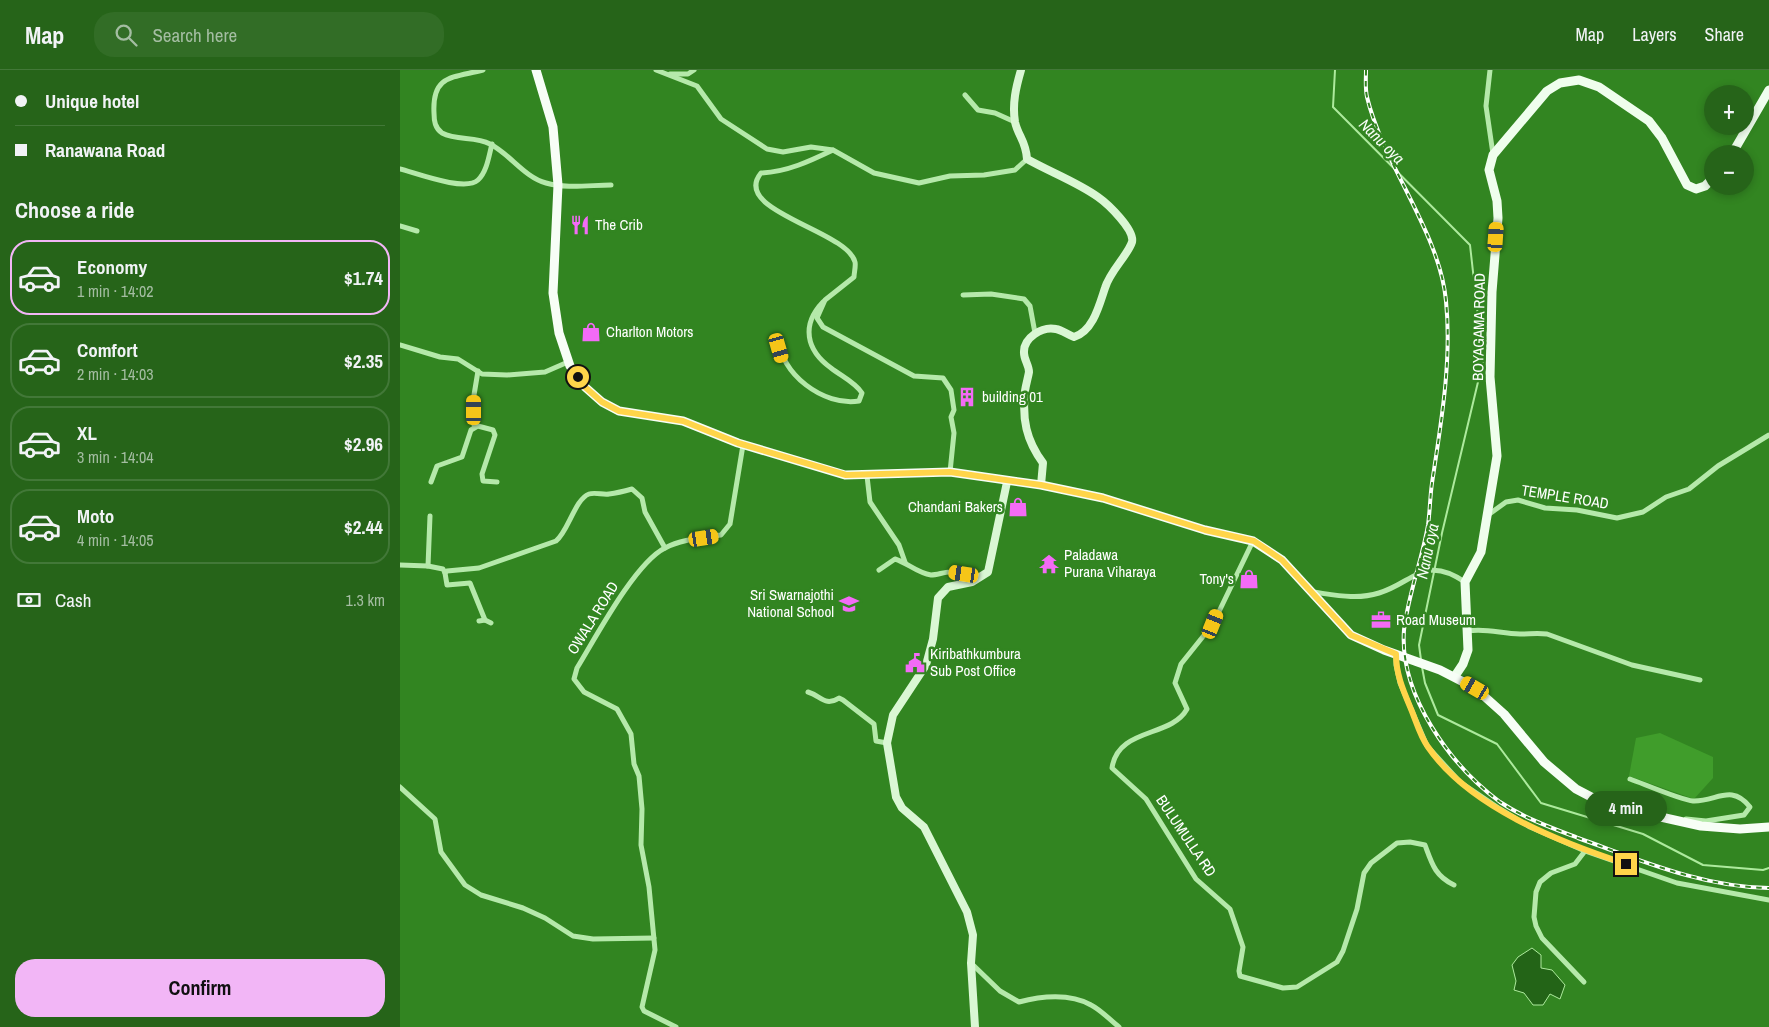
<!DOCTYPE html>
<html lang="en">
<head>
<meta charset="utf-8">
<style>
  body { margin:0; font-family:"Archivo Narrow",sans-serif; background:#326d26; color:#f1f3f6; height:100vh; display:flex; flex-direction:column; font-size:19px; white-space:nowrap }
  * { box-sizing:border-box; margin:0 }
  p { font-size:16px; color:#a4bda2 }
  .icon { flex:none; width:28px; height:28px; fill:none; stroke:currentColor; stroke-width:2; stroke-linecap:round; stroke-linejoin:round }
  .map { position:relative; flex:1; overflow:hidden }
  .side { display:flex; flex-direction:column; background:#266419; width:400px }
  .side>* { flex:none }
  .banner { display:grid; align-content:center; height:110px; padding:0 15px; background:#266419 }
  .fabs { position:absolute; left:1304px; top:15px; display:grid; gap:10px }
  .fabs a { display:grid; place-items:center; width:50px; height:50px; border-radius:50%; background:#266419; box-shadow:0 2px 8px #0003; font-size:25px }
  .end { position:absolute; width:22px; height:22px; margin:-11px; border:6px solid #ffd54a; background:#111; box-shadow:0 0 0 2px #111 }
  .from { border-radius:50% }
  .bubble { position:absolute; height:35px; border-radius:18px; background:#266419; box-shadow:0 2px 8px #0003; font-size:16px; font-weight:800; line-height:35px; text-align:center }
  .car { position:absolute; width:15px; height:30px; margin:-15px -8px; border-radius:6px; box-shadow:0 0 4px 1px #0007; background:linear-gradient(#f5c518 24%,#345 0 40%,#f5c518 0 76%,#345 0 86%,#f5c518 0) }
  .banner b { display:flex; align-items:center; gap:18px; height:48px; font-size:19px }
  .banner b+b { border-top:1px solid #427838 }
  .banner i { width:12px; height:12px; background:#f1f3f6 }
  ul { padding:0; list-style:none }
  li { display:flex; align-items:center; gap:15px; height:75px; margin:0 10px 8px; padding:0 5px; border:2px solid #427838; border-radius:20px }
  li div { flex:1 }
  li b { display:block; font-size:19px }
  li em { font-style:normal; font-weight:800 }
  li.on { border-color:#f2b6f6 }
  li>.icon { width:45px; height:45px; stroke-width:1.5 }
  h2 { padding:0 15px; font-size:22px; line-height:60px }
  .pay { display:flex; align-items:center; gap:12px; height:55px; padding:0 15px; font-size:19px }
  .pay p { margin-inline-start:auto }
  .primary-button { display:flex; gap:10px; margin-top:auto; padding:10px 15px }
  .primary-button a { flex:1; height:58px; border-radius:20px; background:#f2b6f6; color:#111; font-size:20px; font-weight:800; line-height:58px; text-align:center }
  header { display:flex; align-items:center; gap:30px; box-sizing:border-box; height:70px; padding:0 25px; background:#266419; border-bottom:1px solid #427838 }
  header strong { font-size:24px }
  nav { display:flex; gap:28px; margin-inline-start:auto; font-size:18px }
  .search { width:350px; height:45px; background:#326d26; display:flex; align-items:center; gap:12px; box-sizing:border-box; padding:0 18px; border-radius:20px; color:#a4bda2; font-size:19px }
  main { display:flex; flex:1; min-height:0 }
  .map>svg:first-child { display:block }
  .green { fill:#409d2b }
  .water { fill:#236417; stroke:#adea9d }
  .lines { fill:none; stroke-linecap:round; stroke-linejoin:round }
  .stream { stroke:#adea9d; stroke-width:2 }
  .minor { stroke:#b5e9aa; stroke-width:5 }
  .secondary { stroke:#daf7d4; stroke-width:8 }
  .primary { stroke:#effeed; stroke-width:9 }
  .trunk { stroke:#f7fef6; stroke-width:9 }
  .rail-casing { stroke:#fff; stroke-width:4 }
  .rail { stroke:#328521; stroke-width:2; stroke-dasharray:5.5; stroke-linecap:butt }
  .route { stroke:#ffd54a; stroke-width:6 }
  .labels { text-anchor:middle; stroke-width:5; stroke-linejoin:round; paint-order:stroke }
  .poi-label { font-size:15px; fill:#fff; stroke:#328521; text-anchor:start }
  .street-label { font-size:15px; fill:#fff; stroke:#328521 }
  .water-label { font-size:16px; font-style:italic; fill:#f9fef8; stroke:#328521 }
</style>
</head>
<body>
<header>
<strong>Map</strong>
<div class="search"><svg class="icon" aria-label="search" viewBox="0 0 24 24"><circle cx="10" cy="10" r="6"/><path d="M15 15l6 6"/></svg>Search here</div>
<nav><a>Map</a><a>Layers</a><a>Share</a></nav>
</header>
<main>
<section class="side">
<div class="banner">
<b><i class="from"></i>Unique hotel</b>
<b><i></i>Ranawana Road</b>
</div>
<h2>Choose a ride</h2>
<ul>
<li class="on"><svg class="icon" aria-label="car" viewBox="0 0 24 24"><path d="M5 17H2v-5l4-1 3-4h7l3 4 3 1v5h-3M9 17h6M6 11h13"/><circle cx="7" cy="17" r="2"/><circle cx="17" cy="17" r="2"/></svg><div><b>Economy</b><p>1 min · 14:02</p></div><em>$1.74</em></li>
<li><svg class="icon" aria-label="car" viewBox="0 0 24 24"><path d="M5 17H2v-5l4-1 3-4h7l3 4 3 1v5h-3M9 17h6M6 11h13"/><circle cx="7" cy="17" r="2"/><circle cx="17" cy="17" r="2"/></svg><div><b>Comfort</b><p>2 min · 14:03</p></div><em>$2.35</em></li>
<li><svg class="icon" aria-label="car" viewBox="0 0 24 24"><path d="M5 17H2v-5l4-1 3-4h7l3 4 3 1v5h-3M9 17h6M6 11h13"/><circle cx="7" cy="17" r="2"/><circle cx="17" cy="17" r="2"/></svg><div><b>XL</b><p>3 min · 14:04</p></div><em>$2.96</em></li>
<li><svg class="icon" aria-label="car" viewBox="0 0 24 24"><path d="M5 17H2v-5l4-1 3-4h7l3 4 3 1v5h-3M9 17h6M6 11h13"/><circle cx="7" cy="17" r="2"/><circle cx="17" cy="17" r="2"/></svg><div><b>Moto</b><p>4 min · 14:05</p></div><em>$2.44</em></li>
</ul>
<div class="pay"><svg class="icon" aria-label="cash" viewBox="0 0 24 24"><path d="M3 7h18v10H3z"/><circle cx="12" cy="12" r="2"/></svg>Cash<p>1.3 km</p></div>
<div class="primary-button"><a>Confirm</a></div>
</section>
<div class="map">
<svg width="1369" height="957" viewBox="0 0 1369 957">
  <rect width="100%" height="100%" fill="#328521"/>
  <path class="green" d="M1260,663L1313,687V708L1294,729L1229,706L1236,668Z"/>
  <path class="water" d="M1132,878L1141,885V898L1152,900L1165,915L1160,929L1150,924L1143,935H1133L1124,923L1114,920L1116,911L1112,895L1118,887Z"/>
  <g class="lines">
    <g class="stream">
      <path d="M935,0L933,37L1070,175L1083,291L1042,463L1019,575L1021,590"/>
      <path d="M1022,597L1025,613L1038,645L1097,674L1141,733L1243,764L1303,795L1363,800L1369,798"/>
    </g>
    <g class="minor">
      <path d="M83,0C52,8 32,5 34,43C34,51 35,58 42,63C57,71 75,66 90,74C110,84 124,107 146,113C166,119 191,115 211,115"/>
      <path d="M256,0L297,16L321,49L367,79L383,82L411,77L433,80L474,103L519,113L550,106L584,105L615,100L627,89"/>
      <path d="M1090,0L1086,36L1093,84"/>
      <path d="M270,4H288L294,0"/>
      <path d="M565,25L578,40L595,43L615,52"/>
      <path d="M433,80C410,91 387,102 361,103C330,141 447,160 455,192C456,196 454,203 454,207L425,230L417,248L423,257L514,306L543,308L551,320L554,340L551,347L554,363L550,402"/>
      <path d="M0,99C16,103 65,122 78,110C87,102 89,85 92,74"/>
      <path d="M0,156L17,161"/>
      <path d="M563,225L591,224L624,229L630,236L635,263"/>
      <path d="M379,268C379,303 424,337 459,331L462,323C455,312 441,306 431,298C406,280 401,255 423,232"/>
      <path d="M0,275L40,287L58,289L82,304L107,305L145,302L168,292"/>
      <path d="M78,301L74,325V355L93,360L95,365L82,404L83,411L97,412"/>
      <path d="M467,406L470,432L499,475L505,492"/>
      <path d="M31,412L37,396L62,387L71,360L76,357"/>
      <path d="M1088,445L1106,432L1118,430L1145,438L1177,440L1217,448L1243,442L1266,427L1289,419L1318,396L1369,365"/>
      <path d="M853,471L813,554L781,594L775,613L787,639C771,668 718,657 712,698L746,729L796,809L830,839L843,877L839,901L840,906L883,918L897,917L937,892L943,881L957,839L964,803L971,793L997,773L1010,772L1025,775C1032,794 1035,806 1054,815"/>
      <path d="M0,495L28,496L43,499L45,503"/>
      <path d="M28,496L30,446"/>
      <path d="M479,500L495,489C508,493 517,503 531,505C537,505 544,502 550,502C560,501 568,506 576,510"/>
      <path d="M913,522C935,525 957,530 979,523C1013,513 1024,484 1065,512"/>
      <path d="M85,550L70,513L47,515L45,503L47,501L79,498L156,471C168,462 175,429 189,424C195,422 203,425 209,424C217,423 225,421 232,419L242,428L245,442L265,478"/>
      <path d="M79,551L85,550L91,553"/>
      <path d="M1068,561C1087,558 1102,564 1120,564C1130,564 1137,563 1147,564L1232,595L1300,610"/>
      <path d="M996,584V595L1000,613L1027,676L1060,712L1100,739L1130,757L1185,781L1277,813L1369,830"/>
      <path d="M408,622C421,626 425,637 439,628L443,630L474,654L476,671L487,673"/>
      <path d="M1230,709C1244,714 1281,730 1293,731C1316,732 1331,713 1350,737L1344,745L1306,751L1286,749"/>
      <path d="M0,717L35,749L41,782L65,815L81,825L123,838L145,848L173,866L193,869L254,868"/>
      <path d="M571,893L600,921L619,932C641,926 670,923 691,935C701,940 710,950 719,957"/>
      <path d="M1184,912L1142,868L1136,856L1134,847L1136,822L1140,812L1151,803L1175,794L1185,781"/>
      <path d="M276,957L244,941L242,937L255,880L249,817L241,775L242,739L239,706L234,694L231,664L217,639L184,622L174,609L177,598C196,567 235,493 265,478C282,469 303,468 321,465L330,454L343,375"/>
    </g>
    <g class="secondary">
      <path d="M621,0C616,17 612,34 615,52C618,66 626,71 627,89C650,102 677,112 698,127C708,134 735,160 732,172C728,185 710,201 705,218C699,236 693,261 674,267C668,265 662,260 656,259C642,256 623,268 624,283C624,290 629,295 629,302C628,308 626,314 625,321C622,349 626,370 643,393L641,415"/>
      <path d="M575,957L571,893L573,865L567,842L524,757L502,738L496,727L487,673L493,645L526,595L533,569L538,528L548,517L572,512L588,502L607,412"/>
    </g>
    <g class="primary">
      <path d="M1332,84L1369,20"/>
      <path d="M1055,606L1063,594L1068,580L1065,512L1081,482L1097,386L1090,307L1092,222L1098,148L1097,131L1089,100L1093,85L1147,21L1160,13L1179,10L1199,17L1249,51L1262,68L1287,115L1296,119L1305,116L1312,109"/>
    </g>
    <path class="trunk" d="M136,0L153,57L158,115L153,223L159,263L170,296L185,317L202,332L219,341L283,351L338,373L445,405L550,402L641,415L703,428L805,460L853,471L882,490L951,565L984,580L1040,600L1075,618L1104,644L1144,692L1176,719L1197,730L1225,739L1301,756L1340,759L1369,757"/>
    <defs>
      <path id="rail" d="M966,0C966,9 965,18 967,27C983,94 1040,163 1046,231C1052,291 1041,353 1032,413C1030,427 1030,441 1028,455C1022,490 1008,525 1004,560C999,625 1051,696 1100,732C1124,748 1152,758 1178,768C1240,790 1302,817 1369,818"/>
    </defs>
    <use href="#rail" class="rail-casing"/>
    <use href="#rail" class="rail"/>
  </g>
  <g class="lines">
    <path class="route" d="M178,307L185,317L202,332L219,341L283,351L338,373L446,405L550,402L641,415L703,428L805,460L854,471L882,490L951,565L996,584C996,604 1003,620 1011,639C1016,651 1020,666 1028,677C1069,737 1159,772 1226,794"/>
  </g>
  <defs>
    <symbol id="restaurant-bare" viewBox="-9 -9 18 18"><path d="M-5-6h1v4h1v-4h1v4h1v-4h1v5L-1.5 .5V6h-2V.5L-5-1ZM5-6V6H3V1.5H1.5Q1.5-4 5-6Z" fill="#f36bf6" stroke="#328521" stroke-width="2.5" paint-order="stroke"/></symbol>
    <symbol id="shop-bare" viewBox="-9 -9 18 18"><path d="M-5-2.5h2.3a2.7 3.5 0 0 1 5.4 0H5L5.5 6h-11ZM-1.5-2.5h3a1.5 2.3 0 0 0-3 0Z" fill="#f36bf6" stroke="#328521" stroke-width="2.5" paint-order="stroke"/></symbol>
    <symbol id="building-bare" viewBox="-9 -9 18 18"><path d="M-4-6H4V6H1V3H-1V6H-4ZM-2.5-4.3h1.7v1.8h-1.7ZM.8-4.3h1.7v1.8H.8ZM-2.5-1h1.7V.8h-1.7ZM.8-1h1.7V.8H.8Z" fill="#f36bf6" stroke="#328521" stroke-width="2.5" paint-order="stroke"/></symbol>
    <symbol id="temple-bare" viewBox="-9 -9 18 18"><path d="M0-6L5-2H3V0L6.5 2.5H4V6H1.5V3h-3V6H-4V2.5H-6.5L-3 0V-2H-5Z" fill="#f36bf6" stroke="#328521" stroke-width="2.5" paint-order="stroke"/></symbol>
    <symbol id="school-bare" viewBox="-9 -9 18 18"><path d="M0-5L7-2L0 1L-7-2ZM-4 1L0 2.5L4 1V4Q0 6-4 4Z" fill="#f36bf6" stroke="#328521" stroke-width="2.5" paint-order="stroke"/></symbol>
    <symbol id="office-bare" viewBox="-9 -9 18 18"><path d="M-6-3h4V-5.5h4V-3h4V5H-6ZM-1-4.5V-3h2v-1.5ZM-6 0V1H6V0Z" fill="#f36bf6" stroke="#328521" stroke-width="2.5" paint-order="stroke"/></symbol>
    <symbol id="civic-bare" viewBox="-9 -9 18 18"><path d="M-.6-6.5H3V-4.5H.6V-3L4-1V1h2V6H-6V1h2V-1L-.6-3ZM-1.2 2.5V6h2.4V2.5Z" fill="#f36bf6" stroke="#328521" stroke-width="2.5" paint-order="stroke"/></symbol>
  </defs>
  <g fill-rule="evenodd">
    <use href="#restaurant-bare" x="166" y="141" width="28" height="28"/>
    <use href="#shop-bare" x="177" y="248" width="28" height="28"/>
    <use href="#building-bare" x="553" y="313" width="28" height="28"/>
    <use href="#shop-bare" x="604" y="423" width="28" height="28"/>
    <use href="#temple-bare" x="635" y="480" width="28" height="28"/>
    <use href="#shop-bare" x="835" y="495" width="28" height="28"/>
    <use href="#school-bare" x="435" y="520" width="28" height="28"/>
    <use href="#office-bare" x="967" y="536" width="28" height="28"/>
    <use href="#civic-bare" x="501" y="579" width="28" height="28"/>
  </g>
  <g class="labels">
    <g class="poi-label">
      <text x="195" y="160">The Crib</text>
      <text x="206" y="267">Charlton Motors</text>
      <text x="582" y="332">building 01</text>
      <text x="603" y="442" text-anchor="end">Chandani Bakers</text>
      <text x="664" y="490">Paladawa<tspan x="664" dy="17">Purana Viharaya</tspan></text>
      <text x="834" y="514" text-anchor="end">Tony's</text>
      <text x="434" y="530" text-anchor="end">Sri Swarnajothi<tspan x="434" dy="17">National School</tspan></text>
      <text x="996" y="555">Road Museum</text>
      <text x="530" y="589">Kiribathkumbura<tspan x="530" dy="17">Sub Post Office</tspan></text>
    </g>
    <g class="street-label">
      <text transform="translate(1079 257) rotate(-89)" y="5">BOYAGAMA ROAD</text>
      <text transform="translate(1165 427) rotate(9)" y="5">TEMPLE ROAD</text>
      <text transform="translate(193 548) rotate(-58)" y="5">OWALA ROAD</text>
      <text transform="translate(786 766) rotate(56)" y="5">BULUMULLA RD</text>
    </g>
    <g class="water-label">
      <text transform="translate(982 71) rotate(45)" y="6">Nanu oya</text>
      <text transform="translate(1027 481) rotate(-78)" y="6">Nanu oya</text>
    </g>
  </g>
</svg>
<div class="fabs">
<a>+</a>
<a>−</a>
</div>
<i class="end from" style="left:178px;top:307px"></i>
<i class="end" style="left:1226px;top:794px"></i>
<div class="bubble" style="left:1185px;top:721px;width:82px">4 min</div>
<i class="car" style="left:1096px;top:167px;rotate:4deg"></i>
<i class="car" style="left:379px;top:278px;rotate:164deg"></i>
<i class="car" style="left:74px;top:340px;rotate:0deg"></i>
<i class="car" style="left:304px;top:468px;rotate:81deg"></i>
<i class="car" style="left:564px;top:504px;rotate:279deg"></i>
<i class="car" style="left:813px;top:554px;rotate:22deg"></i>
<i class="car" style="left:1075px;top:618px;rotate:300deg"></i>
</div>
</main>
</body>
</html>
